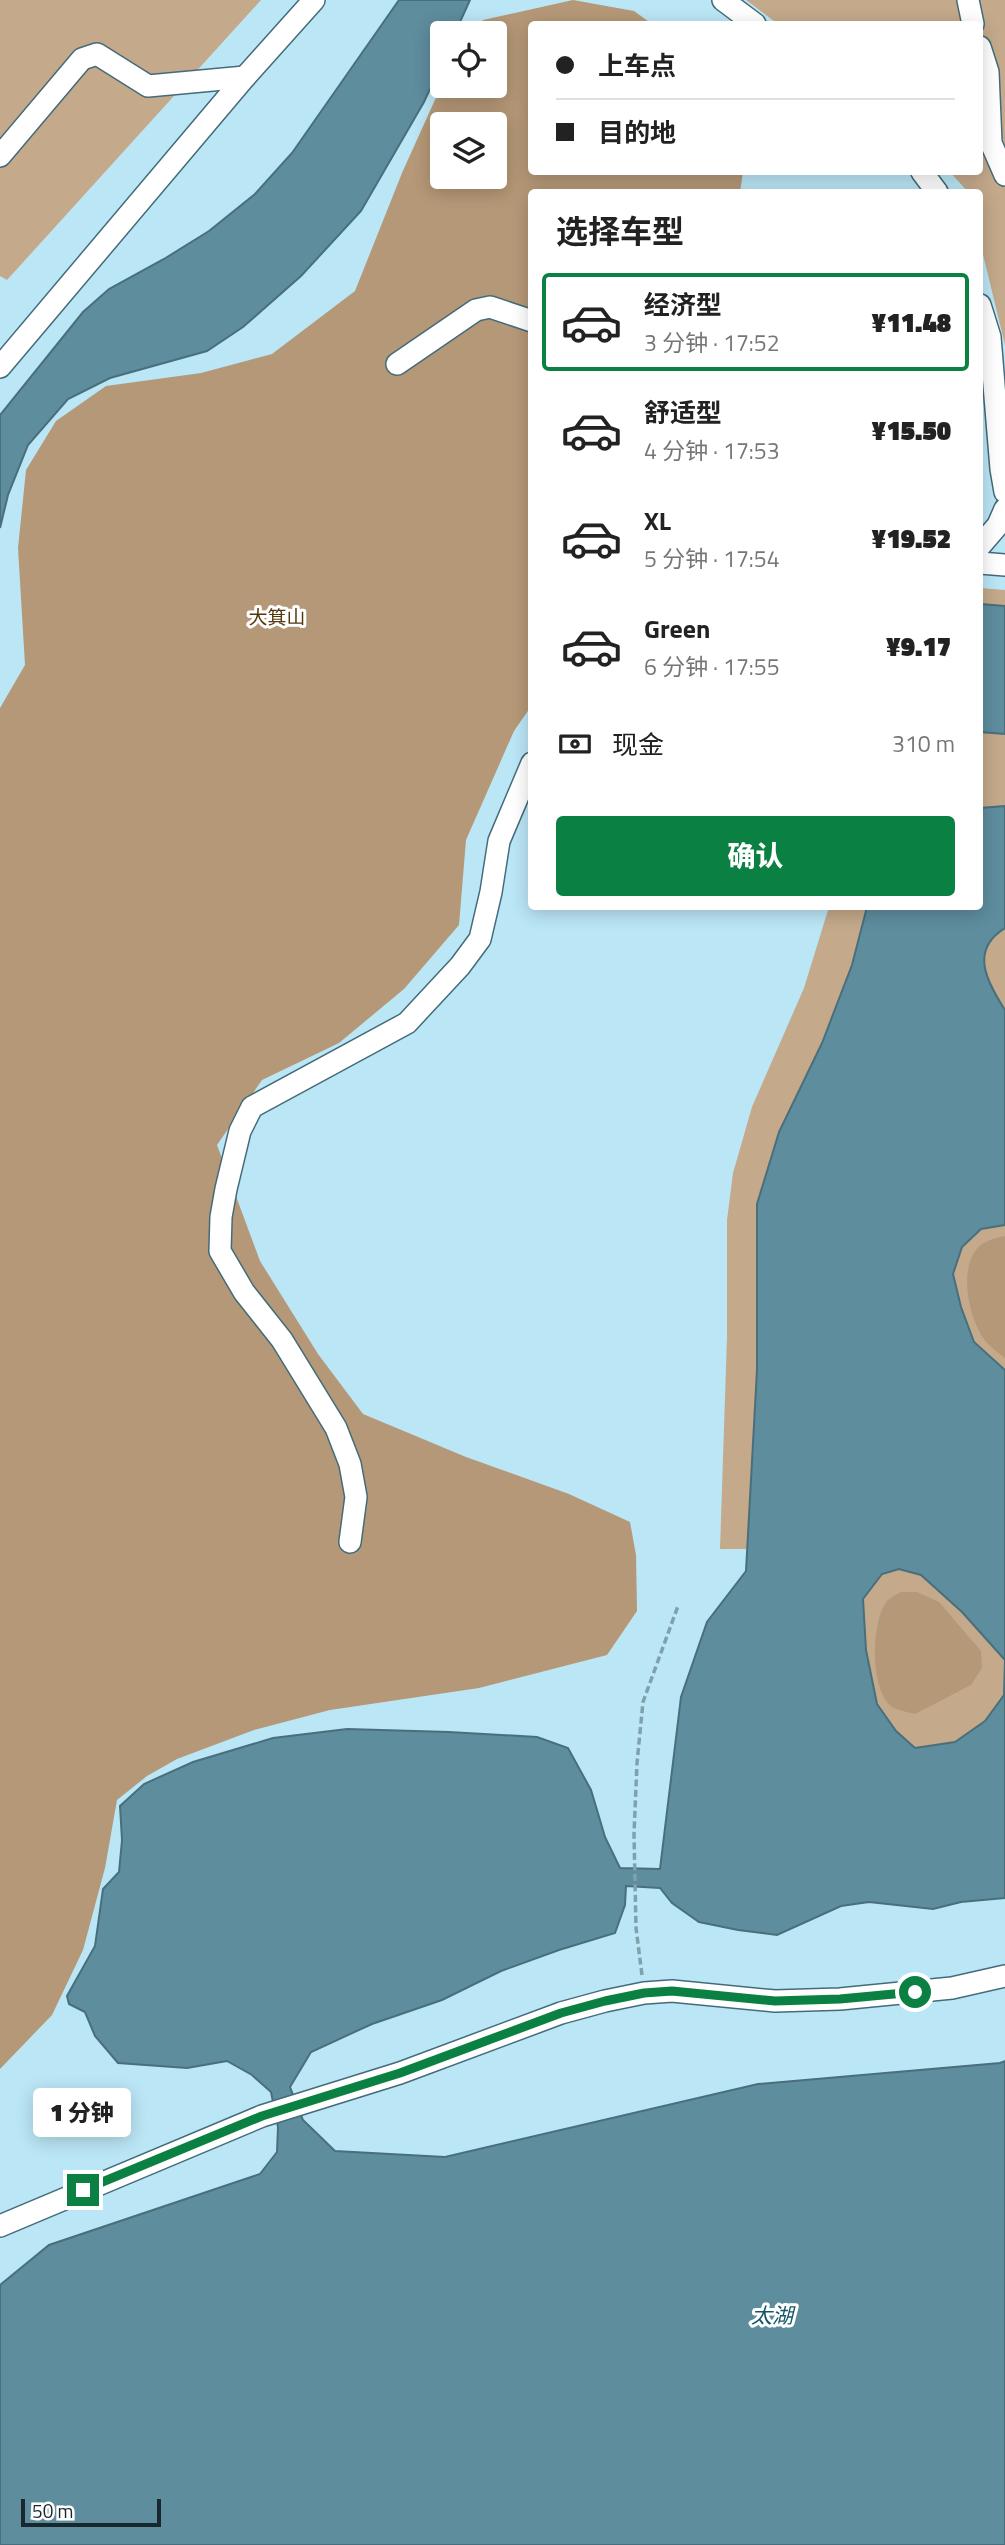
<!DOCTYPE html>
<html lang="zh">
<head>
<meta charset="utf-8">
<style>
  body { margin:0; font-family:"Titillium Web","Noto Sans SC",sans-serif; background:#f6f6f6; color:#222; height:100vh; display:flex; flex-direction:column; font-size:26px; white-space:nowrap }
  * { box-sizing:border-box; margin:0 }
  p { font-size:23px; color:#767676 }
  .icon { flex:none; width:38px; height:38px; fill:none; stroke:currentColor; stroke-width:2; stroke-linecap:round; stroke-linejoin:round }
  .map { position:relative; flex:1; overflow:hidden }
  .sheet { position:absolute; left:528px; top:189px; width:455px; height:721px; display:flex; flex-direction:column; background:#fff; border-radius:7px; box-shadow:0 4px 18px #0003 }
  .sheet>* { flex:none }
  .top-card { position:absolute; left:528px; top:21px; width:455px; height:154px; border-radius:7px; box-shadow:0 4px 18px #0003; display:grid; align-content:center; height:154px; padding:0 28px; background:#fff }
  .controls { position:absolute; left:430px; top:21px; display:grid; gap:14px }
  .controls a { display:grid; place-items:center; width:77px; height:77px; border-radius:7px; background:#fff; box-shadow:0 4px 18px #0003; font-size:35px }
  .scale { position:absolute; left:21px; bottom:18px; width:140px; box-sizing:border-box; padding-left:7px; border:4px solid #18282e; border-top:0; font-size:19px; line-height:24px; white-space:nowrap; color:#18282e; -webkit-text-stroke:5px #fff; paint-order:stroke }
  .end { position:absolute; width:32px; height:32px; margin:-16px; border:9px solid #0b8043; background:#fff; box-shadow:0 0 0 4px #fff }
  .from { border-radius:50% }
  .bubble { position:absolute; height:49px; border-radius:7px; background:#fff; box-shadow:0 4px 18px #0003; font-size:23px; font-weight:800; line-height:49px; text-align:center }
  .top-card b { display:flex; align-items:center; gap:24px; height:66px; font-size:26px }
  .top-card b+b { border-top:2px solid #e0e0e0 }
  .top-card i { width:18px; height:18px; background:#222 }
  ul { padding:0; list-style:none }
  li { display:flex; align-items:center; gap:21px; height:98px; margin:0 14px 10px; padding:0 14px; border:4px solid transparent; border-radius:7px }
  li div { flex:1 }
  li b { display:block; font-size:26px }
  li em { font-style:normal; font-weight:800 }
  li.current { border-color:#0b8043 }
  li>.icon { width:63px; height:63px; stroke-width:1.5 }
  h2 { padding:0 28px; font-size:32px; line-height:84px }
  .pay { display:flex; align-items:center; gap:18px; height:77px; padding:0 28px; font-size:26px }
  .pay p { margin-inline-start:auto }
  .button { display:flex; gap:14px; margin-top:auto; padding:14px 28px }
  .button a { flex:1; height:80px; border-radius:7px; background:#0b8043; color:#fff; font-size:28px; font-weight:800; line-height:80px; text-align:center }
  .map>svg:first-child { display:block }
  .green { fill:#c4a98b }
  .forest { fill:#b59877; fill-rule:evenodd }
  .water { fill:#5e8d9e; stroke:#496f7c; stroke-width:2; fill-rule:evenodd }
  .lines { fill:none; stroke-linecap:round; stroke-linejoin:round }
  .minor-casing { stroke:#446b79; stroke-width:24 }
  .path { stroke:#7fa1ad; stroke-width:3.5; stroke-dasharray:7 3.5; stroke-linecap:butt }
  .minor { stroke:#fff; stroke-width:21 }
  .route { stroke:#0b8043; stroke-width:9 }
  .labels { text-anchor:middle; stroke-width:6; stroke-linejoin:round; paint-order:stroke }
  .park-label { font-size:19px; fill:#55370d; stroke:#fff }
  .water-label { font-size:21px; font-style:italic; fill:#125567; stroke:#fff }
</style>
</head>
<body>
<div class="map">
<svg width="1005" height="2545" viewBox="0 0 1005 2545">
  <rect width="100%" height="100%" fill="#bbe6f6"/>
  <g class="green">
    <path d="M0,0H261L7,280L0,276Z"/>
    <path d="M746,0H1005V345L980,242V192H968L950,172H980V24H778Z"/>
    <path d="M980,588L1005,590V806L980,808Z"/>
    <path d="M829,907H867L852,965L757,1204V1370L748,1549H720L727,1337V1220L733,1173L752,1107L804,988Z"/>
    <path d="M1005,928V1010C987,983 969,950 1005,928Z"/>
    <path d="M1005,1225V1370L974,1342L961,1307L953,1274L962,1247L982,1228Z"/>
    <path d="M899,1569L921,1575L962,1612L1005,1660L1004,1695L985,1721L955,1742L914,1748L896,1731L877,1704L866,1650L863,1599L882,1574Z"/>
  </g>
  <g class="forest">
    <path d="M573,0L634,11L652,24H532V172H743L740,192H532V705L514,731L466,840L459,925L404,989L339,1043L262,1080L217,1145L260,1261L318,1354L363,1414L466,1457L569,1494L630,1522L636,1555L637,1611L607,1655L479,1688L330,1710L254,1730L177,1759L147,1776L117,1800L105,1868L83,1950L52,2015L0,2069V708L25,665L18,548L26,470L56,421L106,386L201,373L272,354L355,291L402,173L443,82V86H495V33H472L483,20ZM443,124H495V177H443Z"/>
    <path d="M1005,1236V1358C1000,1354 993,1349 988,1344C970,1324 958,1273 976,1250C982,1241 995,1238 1005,1236Z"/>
    <path d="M901,1592H917L939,1602L981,1651L982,1668L971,1685L915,1714C909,1712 900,1711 894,1708C869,1695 871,1620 887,1601C891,1597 897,1594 901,1592Z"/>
  </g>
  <g class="water">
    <path d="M399,0H470L455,33H443V61L424,102L361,211L301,276L243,327L207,351L110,378L68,399L28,445L8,495L0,528V415L83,312L109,289L164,259L209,231L255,194L292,153Z"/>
    <path d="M980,604L1005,606V734L980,732Z"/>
    <path d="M1005,806V928C969,950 987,982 1005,1010V1225L981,1229L962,1247L953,1274L961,1307L974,1342L1005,1370V1898L961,1902L933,1909L869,1902L841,1906L777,1935L738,1930L699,1922L672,1903L660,1888L626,1886L625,1905L615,1933L559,1950L501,1971L442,2000L372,2024L311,2052L290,2087L303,2120L335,2151L445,2157L758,2084L1000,2063L1005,2061V2545H0V2285L49,2245L260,2174L277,2152L278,2127L271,2092L252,2075L227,2061L187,2068L118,2063L95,2036L85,2012L69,2004L67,1996L95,1946L103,1889L119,1872L122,1840L120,1806L144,1784L193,1762L273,1738L347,1729L449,1732L537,1737L568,1748L591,1790L605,1837L620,1868L660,1869L681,1697L707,1622L746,1571L757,1370V1204L779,1132L822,1043L852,965L867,907L980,906V808ZM899,1569L921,1575L962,1612L1005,1660L1004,1695L985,1721L955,1742L915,1748L896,1731L877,1704L866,1650L863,1599L882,1574Z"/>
  </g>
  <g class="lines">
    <defs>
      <g id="minor">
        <path d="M723,0L755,24"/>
        <path d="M968,0L973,24"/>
        <path d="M980,47L988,72L991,143L1005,175"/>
        <path d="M0,156L82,59L97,54L148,86L245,77"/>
        <path d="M922,172L937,192"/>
        <path d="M980,305L990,337L1001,469L1005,492"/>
        <path d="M397,364L476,310L490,307L532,321"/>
        <path d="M0,367L245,77L314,0"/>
        <path d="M980,546L998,525L1005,509"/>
        <path d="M980,563L1005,565"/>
        <path d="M350,1542L356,1497L350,1464L336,1428L282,1340L244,1292L220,1251L221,1217L226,1189L240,1131L252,1107L407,1023L460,966L480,939L491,892L499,841L532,763"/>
        <path d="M0,2226L262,2116L400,2073L561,2013L605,2001L644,1993L672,1991L775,2001L840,1999L952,1988L1005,1976"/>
      </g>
    </defs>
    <use href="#minor" class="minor-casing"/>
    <path class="path" d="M642,1975L636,1928L634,1834L637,1763L643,1702L678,1606"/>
    <use href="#minor" class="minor"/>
  </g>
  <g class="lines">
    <path class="route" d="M83,2190L262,2116L400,2073L561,2013L605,2001L644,1993L672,1991L775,2001L840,1999L915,1992"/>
  </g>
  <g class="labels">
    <g class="park-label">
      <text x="277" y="624">大箕山</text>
    </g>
    <g class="water-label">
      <text x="772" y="2323">太湖</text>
    </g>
  </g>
</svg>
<div class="controls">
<a><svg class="icon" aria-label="locate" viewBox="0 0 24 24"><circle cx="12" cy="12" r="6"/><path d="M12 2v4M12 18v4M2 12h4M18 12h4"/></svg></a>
<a><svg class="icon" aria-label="layers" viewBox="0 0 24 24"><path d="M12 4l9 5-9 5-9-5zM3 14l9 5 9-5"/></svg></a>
</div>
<div class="scale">50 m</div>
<i class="end from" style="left:915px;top:1992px"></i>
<i class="end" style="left:83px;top:2190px"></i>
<div class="bubble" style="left:33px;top:2088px;width:98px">1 分钟</div>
<div class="top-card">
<b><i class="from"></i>上车点</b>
<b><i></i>目的地</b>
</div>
<section class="sheet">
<h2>选择车型</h2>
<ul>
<li class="current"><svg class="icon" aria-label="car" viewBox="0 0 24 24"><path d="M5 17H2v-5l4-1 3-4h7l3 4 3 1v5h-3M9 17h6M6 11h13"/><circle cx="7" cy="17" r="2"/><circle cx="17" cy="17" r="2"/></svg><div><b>经济型</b><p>3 分钟 · 17:52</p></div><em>¥11.48</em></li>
<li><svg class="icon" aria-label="car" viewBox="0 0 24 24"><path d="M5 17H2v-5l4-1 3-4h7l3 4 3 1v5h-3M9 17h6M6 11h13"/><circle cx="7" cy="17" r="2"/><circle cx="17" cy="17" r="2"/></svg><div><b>舒适型</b><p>4 分钟 · 17:53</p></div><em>¥15.50</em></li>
<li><svg class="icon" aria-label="car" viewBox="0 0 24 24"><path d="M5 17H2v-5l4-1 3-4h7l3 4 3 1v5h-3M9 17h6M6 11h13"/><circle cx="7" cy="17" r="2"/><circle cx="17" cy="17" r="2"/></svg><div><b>XL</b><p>5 分钟 · 17:54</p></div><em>¥19.52</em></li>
<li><svg class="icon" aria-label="car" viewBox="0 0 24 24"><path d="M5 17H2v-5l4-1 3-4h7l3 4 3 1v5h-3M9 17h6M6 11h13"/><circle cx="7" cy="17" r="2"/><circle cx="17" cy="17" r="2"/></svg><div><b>Green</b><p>6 分钟 · 17:55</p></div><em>¥9.17</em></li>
</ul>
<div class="pay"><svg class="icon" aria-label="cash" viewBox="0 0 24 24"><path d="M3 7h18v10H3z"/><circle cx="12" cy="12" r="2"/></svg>现金<p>310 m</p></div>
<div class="button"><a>确认</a></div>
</section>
</div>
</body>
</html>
